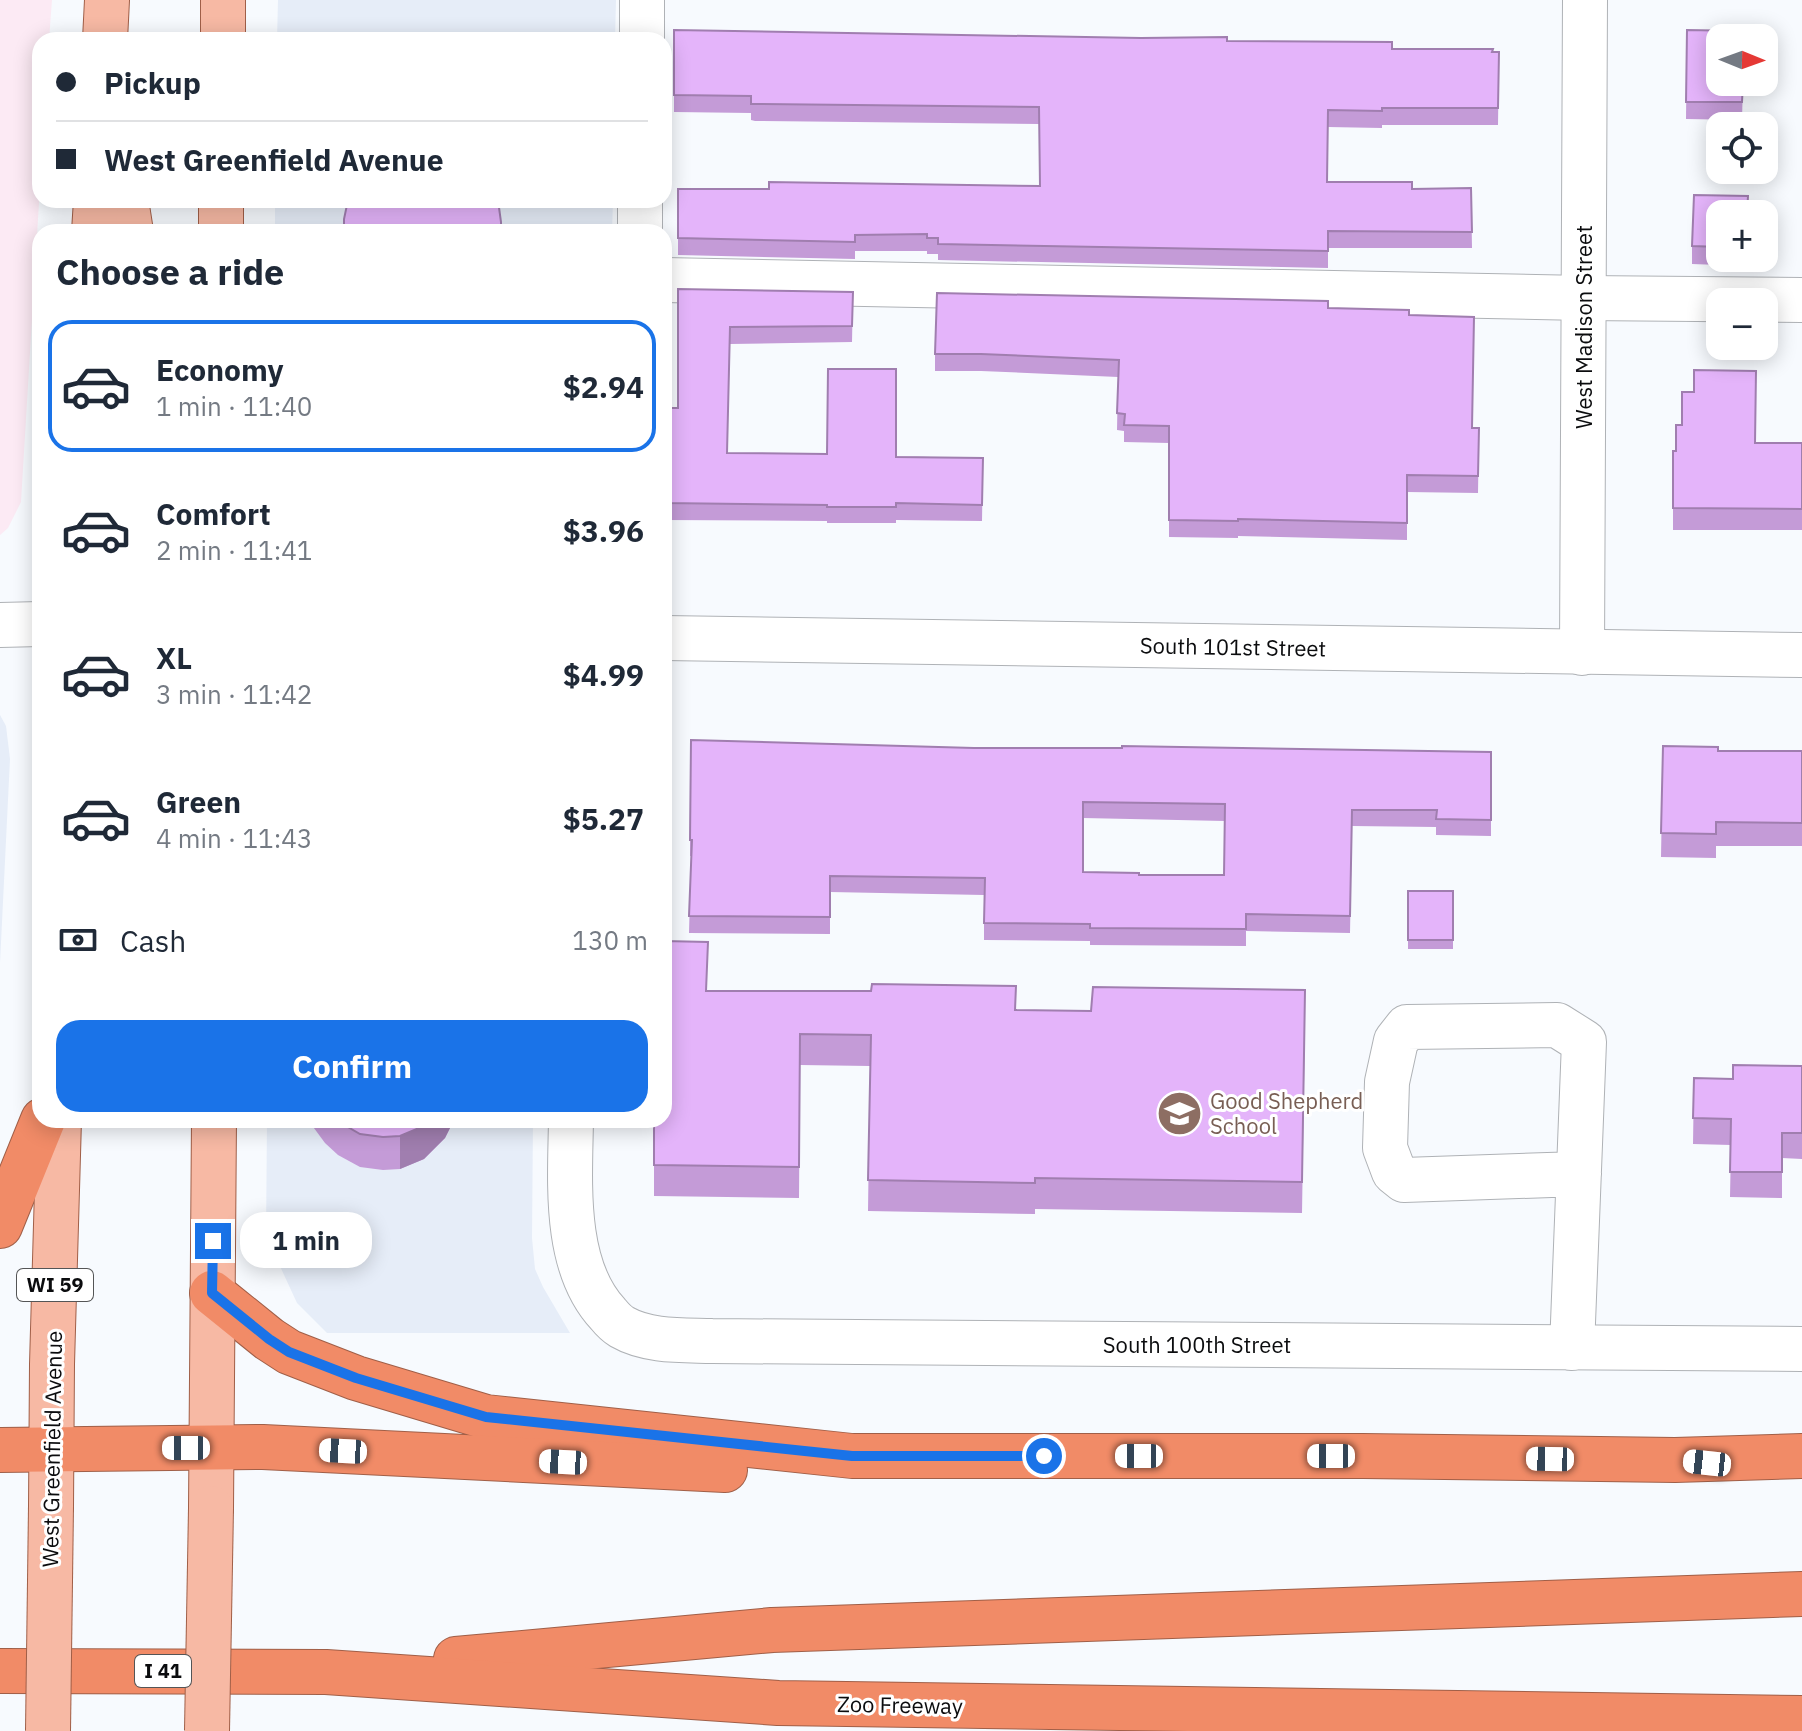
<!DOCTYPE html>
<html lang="en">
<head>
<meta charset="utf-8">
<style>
  body { margin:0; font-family:"IBM Plex Sans",sans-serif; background:#f6f6f7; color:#1f2937; height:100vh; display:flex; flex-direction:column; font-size:30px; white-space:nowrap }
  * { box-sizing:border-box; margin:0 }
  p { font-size:26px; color:#747a83 }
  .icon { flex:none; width:44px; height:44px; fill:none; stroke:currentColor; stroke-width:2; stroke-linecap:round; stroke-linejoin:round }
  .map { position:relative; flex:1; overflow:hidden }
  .side { position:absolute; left:32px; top:224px; width:640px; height:904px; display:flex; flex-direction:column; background:#fff; border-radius:24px; box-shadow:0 4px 20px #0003 }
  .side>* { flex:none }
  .hud { position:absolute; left:32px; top:32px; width:640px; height:176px; border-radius:24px; box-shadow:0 4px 20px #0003; display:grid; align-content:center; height:176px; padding:0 24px; background:#fff }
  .needle { width:52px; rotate:91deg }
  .tools { position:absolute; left:1706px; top:24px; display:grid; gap:16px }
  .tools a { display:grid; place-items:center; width:72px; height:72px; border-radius:16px; background:#fff; box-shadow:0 4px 20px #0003; font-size:40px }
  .end { position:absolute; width:36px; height:36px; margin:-18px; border:10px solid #1a73e8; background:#fff; box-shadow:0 0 0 4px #fff }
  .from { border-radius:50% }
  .bubble { position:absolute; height:56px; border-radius:24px; background:#fff; box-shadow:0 4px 20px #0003; font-size:26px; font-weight:700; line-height:56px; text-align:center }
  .car { position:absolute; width:24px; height:48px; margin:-24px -12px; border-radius:10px; box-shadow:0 0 6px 2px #0007; background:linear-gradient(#fff 24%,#345 0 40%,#fff 0 76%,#345 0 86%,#fff 0) }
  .hud b { display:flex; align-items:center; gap:28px; height:76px; font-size:30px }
  .hud b+b { border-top:2px solid #e0e1e3 }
  .hud i { width:20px; height:20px; background:#1f2937 }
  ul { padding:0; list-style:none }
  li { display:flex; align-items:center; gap:24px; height:132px; margin:0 16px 12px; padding:0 8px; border:4px solid transparent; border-radius:24px }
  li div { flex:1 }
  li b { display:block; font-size:30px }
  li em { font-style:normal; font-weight:700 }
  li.active { border-color:#1a73e8 }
  li>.icon { width:72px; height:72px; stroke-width:1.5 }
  h2 { padding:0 24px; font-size:36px; line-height:96px }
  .pay { display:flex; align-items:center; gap:20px; height:88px; padding:0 24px; font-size:30px }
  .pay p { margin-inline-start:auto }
  .action { display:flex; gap:16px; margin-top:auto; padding:16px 24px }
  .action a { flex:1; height:92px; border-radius:24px; background:#1a73e8; color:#fff; font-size:32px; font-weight:700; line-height:92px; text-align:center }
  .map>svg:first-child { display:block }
  .built { fill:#e6edf8 }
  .industrial { fill:#fceaf4 }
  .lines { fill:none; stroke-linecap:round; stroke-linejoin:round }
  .minor-casing { stroke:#afb2b6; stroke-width:46 }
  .major-casing { stroke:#a05f48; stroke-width:46 }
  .highway-casing { stroke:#a05f48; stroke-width:46 }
  .minor { stroke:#fff; stroke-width:44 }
  .major { stroke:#f7b9a4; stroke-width:44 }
  .highway { stroke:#f18b67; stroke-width:44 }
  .major-bridge-casing { stroke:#a05f48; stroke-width:46; stroke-linecap:butt }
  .major-bridge { stroke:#f7b9a4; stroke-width:44 }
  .wall { fill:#c49bd7; fill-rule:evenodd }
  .shaded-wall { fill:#a07eaf }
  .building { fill:#e4b4fa; stroke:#a07eaf; stroke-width:2; fill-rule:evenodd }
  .route { stroke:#1a73e8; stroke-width:10 }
  .labels { text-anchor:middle; stroke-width:6; stroke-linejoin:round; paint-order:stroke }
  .shield { fill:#fff; stroke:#545556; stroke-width:2 }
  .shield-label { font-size:20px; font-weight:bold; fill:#0b0c0e }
  .street-label { font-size:22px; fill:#0b0c0e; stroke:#fff }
  .education-label { font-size:22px; fill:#785e54; stroke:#fff; text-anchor:start }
</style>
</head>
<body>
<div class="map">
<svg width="1802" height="1731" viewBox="0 0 1802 1731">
  <rect width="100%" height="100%" fill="#f7fafe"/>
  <g class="built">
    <path d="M278,0H616L615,40H277Z"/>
    <path d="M275,200H613L612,232H275Z"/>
    <path d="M0,715L6,726L10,759L0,963Z"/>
    <path d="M267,1120H533L532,1238L535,1269L543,1287L570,1333H327L297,1303L266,1236Z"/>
  </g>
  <path class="industrial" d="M0,0H52L49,40H40V186L21,502L8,528L0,535Z"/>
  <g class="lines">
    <defs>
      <g id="minor">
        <path d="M642,40V0"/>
        <path d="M640,232V200"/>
        <path d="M664,280L1584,298L1802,300"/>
        <path d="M0,625L40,624"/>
        <path d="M664,638L1802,655"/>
        <path d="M1582,653L1585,0"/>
        <path d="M571,1120C570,1182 563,1266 608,1314C612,1319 617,1324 622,1327C648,1342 683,1340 712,1341L1802,1349"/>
        <path d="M1572,1348L1584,1042L1557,1025L1407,1027L1396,1041L1387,1082L1385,1148L1394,1172L1404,1180L1579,1174"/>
      </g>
      <g id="major">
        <path d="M105,40L107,0"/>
        <path d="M223,40V0"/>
        <path d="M126,200L131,232"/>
        <path d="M94,232L96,200"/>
        <path d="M221,232V200"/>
        <path d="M51,1506L52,1364L59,1120"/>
        <path d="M211,1508L214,1120"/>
      </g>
      <g id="highway">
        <path d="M0,1226L43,1120"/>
        <path d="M212,1293L269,1339L289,1352L356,1378L486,1417L852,1456H1363L1675,1460L1802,1456"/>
        <path d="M0,1450L263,1447L725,1470"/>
        <path d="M456,1659L772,1630L1802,1594"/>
        <path d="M0,1671L326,1672L778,1703L1802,1718"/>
      </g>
    </defs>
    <use href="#minor" class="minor-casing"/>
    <use href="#major" class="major-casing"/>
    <use href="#highway" class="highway-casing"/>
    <use href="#minor" class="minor"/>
    <use href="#major" class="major"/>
    <use href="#highway" class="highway"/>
    <defs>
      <g id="major-bridge">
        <path d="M48,1731L51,1506"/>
        <path d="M207,1731L211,1508"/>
      </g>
    </defs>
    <use href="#major-bridge" class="major-bridge-casing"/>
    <use href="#major-bridge" class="major-bridge"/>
  </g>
  <g class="wall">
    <path d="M674,30L1227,41L1392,49L1499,52L1498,125H1382V128L1328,127L1327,182L1412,189L1471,188L1472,248H1328V268L938,260V254H927V251H855V259L678,255V189L1040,186L1039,124L755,121L751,120V113L674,112Z"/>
    <path d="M1687,30L1743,82L1742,120L1686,119Z"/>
    <path d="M1720,214V258H1746V266L1692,264V246Z"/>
    <path d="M678,289L853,292L852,342L730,344L727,453L983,458L982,521L896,520V523H827V521L664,520V408H678Z"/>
    <path d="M1328,308L1409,315L1472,428H1479L1478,493L1407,492V540L1238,536V538L1169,537V443L1124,442V431L1117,430L1118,377L981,371H935V354Z"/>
    <path d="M1694,392L1755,443H1802V530H1673V451H1676L1682,425Z"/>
    <path d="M1663,746L1718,751H1802V846H1716V858L1661,857Z"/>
    <path d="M974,748L1491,752V836L1436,835V827L1352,826L1350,933L1246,931V946L1090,945V941L984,940V895L830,892V934L689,933L691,856H690V840ZM1083,818L1225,821L1224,875H1139L1083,872Z"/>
    <rect x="1408" y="891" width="45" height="58"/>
    <path d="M707,991L1016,1010L1305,1021L1302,1213L1035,1209V1214L868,1211L870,1066L800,1065L799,1198L654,1196V1120Z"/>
    <path d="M1802,1066V1159L1782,1158V1198L1730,1197L1731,1145L1693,1144L1694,1078L1733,1079Z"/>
    <path d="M310,1120H454L445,1138L424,1159L400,1169L383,1170L360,1167L338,1155L325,1143L311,1124Z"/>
  </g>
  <path class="shaded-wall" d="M430,1120H454L445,1138L424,1159L400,1169V1136Z"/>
  <g class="building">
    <path d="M674,30L1141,38L1227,37V41L1392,42V49H1493L1492,52H1499L1498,108H1382V111L1328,110L1327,182H1412V189L1471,188L1472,232L1328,231V251L938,244V238H927V234L855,235V242L678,238V189H769V182L1040,186L1039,107L755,104H751V96L674,95Z"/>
    <path d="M1687,30L1743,31V38H1720V82H1743L1742,102H1686Z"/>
    <path d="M1694,195L1748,196L1747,214H1720V247L1692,246Z"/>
    <path d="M348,200H498L501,222V232H344V219Z"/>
    <path d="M678,289L853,292L852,326L730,327L727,453L827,454L828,369H896V457L983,458L982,505L896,503V507H827V505L664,503V408H678Z"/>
    <path d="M937,293L1328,301V308L1409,310V315L1474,317L1472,428H1479L1478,476L1407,475V523L1238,519V521L1169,520V426L1124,425L1125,414L1117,413L1119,360L981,354H935Z"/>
    <path d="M1694,370L1756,371L1755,443H1802V509L1673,508V451H1676V425H1682V392H1694Z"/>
    <path d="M691,740L974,748H1122V746L1491,752V820L1436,819L1437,810H1352L1350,916L1246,914V929L1090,928V924L984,923L985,878L830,876V917L689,916L692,840H690ZM1083,802L1225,804L1224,875H1139V873L1083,872Z"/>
    <path d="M1663,746L1718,747V751H1802V823L1716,822V834L1661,833Z"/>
    <rect x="1408" y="891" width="45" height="49"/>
    <path d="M664,941L708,942L706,991H871L872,984L1016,986L1015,1010L1091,1011L1093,987L1305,990L1302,1182L1035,1178V1183L868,1180L871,1035L800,1034L799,1167L654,1165V1120H664Z"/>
    <path d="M1733,1065L1802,1066V1133H1782V1172H1730L1731,1119L1693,1118L1694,1078L1733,1079Z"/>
    <path d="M336,1120H430L424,1126L400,1136L383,1137L360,1134Z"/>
  </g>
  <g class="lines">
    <path class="route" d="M213,1241L212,1293L269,1339L289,1352L356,1378L486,1417L852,1456H1044"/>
  </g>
  <defs>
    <symbol id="school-disc" viewBox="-11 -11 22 22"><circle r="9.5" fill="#8d6e63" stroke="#fff"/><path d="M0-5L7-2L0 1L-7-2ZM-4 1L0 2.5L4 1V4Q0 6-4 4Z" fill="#fff"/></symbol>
  </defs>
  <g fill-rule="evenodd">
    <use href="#school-disc" x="1154" y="1088" width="51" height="51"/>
  </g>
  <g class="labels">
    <g class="shield">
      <rect x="17" y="1269" width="76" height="32" rx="6"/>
      <rect x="135" y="1655" width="56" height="32" rx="6"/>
    </g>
    <g class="shield-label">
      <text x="55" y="1292">WI 59</text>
      <text x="163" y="1678">I 41</text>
    </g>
    <g class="street-label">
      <text transform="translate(1584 327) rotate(-90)" y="8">West Madison Street</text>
      <text transform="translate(1233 647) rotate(1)" y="8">South 101st Street</text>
      <text x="1197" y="1353">South 100th Street</text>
      <text transform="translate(52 1449) rotate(-89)" y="8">West Greenfield Avenue</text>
      <text transform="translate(900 1705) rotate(1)" y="8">Zoo Freeway</text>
    </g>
    <g class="education-label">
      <text x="1210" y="1109">Good Shepherd<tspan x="1210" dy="25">School</tspan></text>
    </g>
  </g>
</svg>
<div class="tools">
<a><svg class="needle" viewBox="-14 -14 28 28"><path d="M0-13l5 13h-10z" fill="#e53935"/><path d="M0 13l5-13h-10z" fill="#747a83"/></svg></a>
<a><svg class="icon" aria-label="locate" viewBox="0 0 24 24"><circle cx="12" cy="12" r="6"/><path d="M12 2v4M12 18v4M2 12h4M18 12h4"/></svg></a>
<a>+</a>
<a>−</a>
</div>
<i class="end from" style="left:1044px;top:1456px"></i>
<i class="end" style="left:213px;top:1241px"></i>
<div class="bubble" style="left:240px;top:1212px;width:132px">1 min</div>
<i class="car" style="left:186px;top:1448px;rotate:270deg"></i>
<i class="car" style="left:343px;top:1451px;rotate:273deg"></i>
<i class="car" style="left:1139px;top:1456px;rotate:270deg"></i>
<i class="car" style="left:1331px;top:1456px;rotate:270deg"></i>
<i class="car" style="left:1550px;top:1459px;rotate:271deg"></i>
<i class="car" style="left:563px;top:1462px;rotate:273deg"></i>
<i class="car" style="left:1707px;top:1463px;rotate:276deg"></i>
<div class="hud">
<b><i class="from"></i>Pickup</b>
<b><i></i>West Greenfield Avenue</b>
</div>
<section class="side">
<h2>Choose a ride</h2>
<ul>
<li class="active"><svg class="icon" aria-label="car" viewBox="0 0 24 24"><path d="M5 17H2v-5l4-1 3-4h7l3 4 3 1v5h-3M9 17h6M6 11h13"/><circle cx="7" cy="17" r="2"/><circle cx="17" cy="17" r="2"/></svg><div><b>Economy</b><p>1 min · 11:40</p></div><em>$2.94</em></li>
<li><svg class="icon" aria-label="car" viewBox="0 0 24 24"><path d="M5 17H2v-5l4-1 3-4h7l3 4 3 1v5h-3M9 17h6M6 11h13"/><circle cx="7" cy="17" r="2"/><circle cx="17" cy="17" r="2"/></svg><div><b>Comfort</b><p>2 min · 11:41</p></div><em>$3.96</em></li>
<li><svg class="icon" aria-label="car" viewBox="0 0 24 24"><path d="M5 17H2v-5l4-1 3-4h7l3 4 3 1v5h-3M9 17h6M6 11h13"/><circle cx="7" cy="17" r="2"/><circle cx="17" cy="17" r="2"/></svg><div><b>XL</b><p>3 min · 11:42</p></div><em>$4.99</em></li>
<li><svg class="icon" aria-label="car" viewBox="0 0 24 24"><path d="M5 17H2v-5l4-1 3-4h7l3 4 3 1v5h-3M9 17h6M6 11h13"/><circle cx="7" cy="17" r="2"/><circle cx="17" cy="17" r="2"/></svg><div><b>Green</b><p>4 min · 11:43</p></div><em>$5.27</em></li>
</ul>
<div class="pay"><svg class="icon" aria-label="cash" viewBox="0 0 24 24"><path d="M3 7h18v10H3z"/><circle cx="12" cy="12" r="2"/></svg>Cash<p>130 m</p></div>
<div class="action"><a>Confirm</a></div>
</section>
</div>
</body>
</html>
